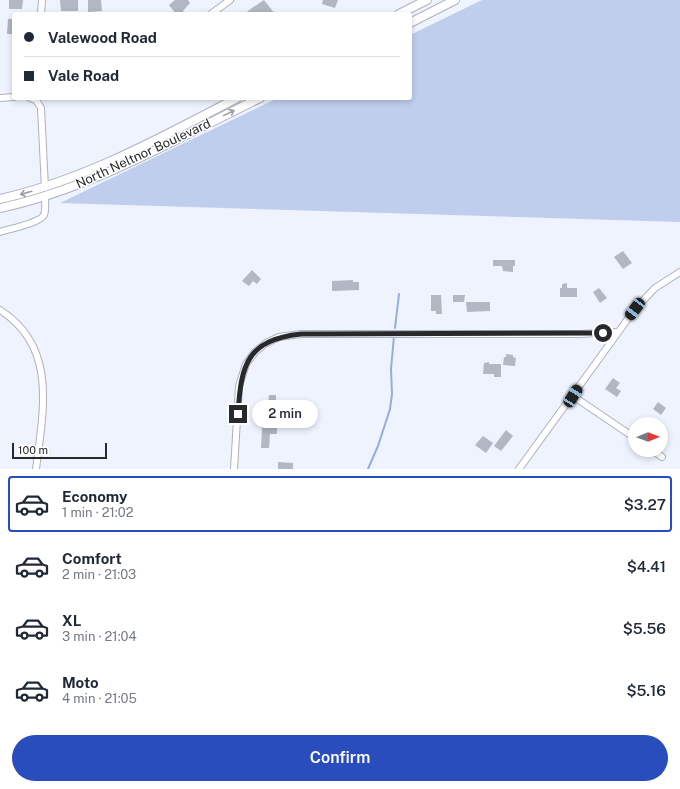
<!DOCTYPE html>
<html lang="en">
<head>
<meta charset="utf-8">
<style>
  body { margin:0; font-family:"Public Sans",sans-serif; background:#f2f2f3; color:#1f2937; height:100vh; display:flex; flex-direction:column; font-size:15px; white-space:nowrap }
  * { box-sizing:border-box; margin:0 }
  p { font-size:13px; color:#747a83 }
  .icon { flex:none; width:22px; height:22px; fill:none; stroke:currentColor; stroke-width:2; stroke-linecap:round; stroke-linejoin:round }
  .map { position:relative; height:469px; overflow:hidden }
  .panel { display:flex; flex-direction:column; background:#fff; flex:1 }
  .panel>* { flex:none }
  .hud { position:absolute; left:12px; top:12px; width:400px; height:88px; border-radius:4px; box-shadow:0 2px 6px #0003; display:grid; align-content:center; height:88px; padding:0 12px; background:#fff }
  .needle { width:26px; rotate:89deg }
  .fabs { position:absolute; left:628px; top:417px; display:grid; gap:8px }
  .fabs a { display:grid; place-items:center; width:40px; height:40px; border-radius:50%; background:#fff; box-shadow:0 2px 6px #0003; font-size:20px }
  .scale { position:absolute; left:12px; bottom:10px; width:95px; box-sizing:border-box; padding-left:4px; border:2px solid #27292d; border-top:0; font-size:11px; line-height:14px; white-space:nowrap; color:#27292d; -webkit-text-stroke:3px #fff; paint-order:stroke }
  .end { position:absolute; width:18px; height:18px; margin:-9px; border:5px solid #27292d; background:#fff; box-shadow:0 0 0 2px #fff }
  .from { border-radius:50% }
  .bubble { position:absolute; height:28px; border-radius:14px; background:#fff; box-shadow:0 2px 6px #0003; font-size:13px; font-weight:600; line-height:28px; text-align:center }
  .car { position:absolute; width:12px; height:24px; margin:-12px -6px; border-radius:5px; box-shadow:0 0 3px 1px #0007; background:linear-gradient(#222 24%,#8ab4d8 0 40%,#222 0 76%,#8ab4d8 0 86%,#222 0) }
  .hud b { display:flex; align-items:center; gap:14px; height:38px; font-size:15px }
  .hud b+b { border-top:1px solid #e0e1e3 }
  .hud i { width:10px; height:10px; background:#1f2937 }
  ul { padding:7px 0 0; list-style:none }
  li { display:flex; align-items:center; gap:12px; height:56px; margin:0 8px 6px; padding:0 4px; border:2px solid transparent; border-radius:4px }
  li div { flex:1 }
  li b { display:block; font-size:15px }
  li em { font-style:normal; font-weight:600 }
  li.active { border-color:#294dbd }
  li>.icon { width:36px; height:36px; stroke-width:1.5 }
  .button { display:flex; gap:8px; margin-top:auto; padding:8px 12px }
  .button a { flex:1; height:46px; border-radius:24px; background:#294dbd; color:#fff; font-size:16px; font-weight:600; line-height:46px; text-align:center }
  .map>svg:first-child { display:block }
  .green { fill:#c0ceee }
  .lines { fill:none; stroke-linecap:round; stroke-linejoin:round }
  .stream { stroke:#98acda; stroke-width:2 }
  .building { fill:#b1b7c3 }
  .minor-casing { stroke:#acb2be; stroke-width:8 }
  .major-casing { stroke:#acb2be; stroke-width:10 }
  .minor { stroke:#fff; stroke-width:6 }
  .major { stroke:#fff; stroke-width:8 }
  .oneway { stroke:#9e9fa0 }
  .route { stroke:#27292d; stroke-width:5 }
  .labels { text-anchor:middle; stroke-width:3; stroke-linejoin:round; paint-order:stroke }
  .street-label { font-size:13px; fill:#27292d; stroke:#fff }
</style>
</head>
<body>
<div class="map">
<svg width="680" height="469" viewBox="0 0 680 469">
  <rect width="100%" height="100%" fill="#eef3fe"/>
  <path class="green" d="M482,0H680V222L60,203L278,98H410V35Z"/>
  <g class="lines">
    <g class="stream">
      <path d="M395,328L399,294"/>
      <path d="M368,469L378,446L390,409L392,394L391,369L394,336"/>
    </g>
  </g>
  <g class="building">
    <path d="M9,0H23L22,9H9Z"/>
    <path d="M60,0H78V11H61Z"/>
    <path d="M88,0H101L102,11L88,12Z"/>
    <path d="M175,0H188L190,3L183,11L185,14H176L169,5Z"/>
    <path d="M264,0L275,14H244L252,8Z"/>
    <path d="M323,0H338L335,8L322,4Z"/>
    <path d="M8,19H14V34H7Z"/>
    <path d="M623,251L632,263L623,269L614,257Z"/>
    <path d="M493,260H515V266H513V272L503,271L502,266H493Z"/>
    <path d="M252,270L261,279L257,284L253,281L249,286L242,281Z"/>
    <path d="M353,280V282H359V290L332,291V281Z"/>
    <path d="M567,283V288H577V297H560V288H562V284Z"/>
    <path d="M599,288L607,298L600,303L593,292Z"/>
    <path d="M431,295H441L442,314H436V311H431Z"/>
    <path d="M453,295H465L464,302H453Z"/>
    <path d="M466,302H490V311L467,312Z"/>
    <path d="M506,354L513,355V357L516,358L515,366L503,365L504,357H506Z"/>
    <path d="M489,362V364H501V377H494V374H483L484,363Z"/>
    <path d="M613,378L620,383L616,388L621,391L617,397L605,389Z"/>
    <path d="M269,395H276L275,424H277V434H270L269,448H261L262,428H261V421H264L266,406H268Z"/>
    <path d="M658,402L666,408L661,415L653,409Z"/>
    <path d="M506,430L513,436L501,451L494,446Z"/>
    <path d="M483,436L493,443L486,453L475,445Z"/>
    <path d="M278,462L293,463V469H278Z"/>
  </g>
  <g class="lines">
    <defs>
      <g id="minor">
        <path d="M41,14L42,0"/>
        <path d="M211,14L230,0"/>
        <path d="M0,98L14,97"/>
        <path d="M30,98L36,100L41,108L45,188"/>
        <path d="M0,232C9,229 40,223 44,215C46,210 45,201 45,196"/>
        <path d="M0,310C58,347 43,411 36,469"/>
        <path d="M573,396L635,438"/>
        <path d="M652,450L662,457"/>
        <path d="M234,469L239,386L246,364L255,352L266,343L279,337L301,334H580L617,332"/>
        <path d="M519,469L635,309L655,288L680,272"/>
      </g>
      <g id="major">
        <path d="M399,14L427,0"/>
        <path d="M410,23L455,0"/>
        <path d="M0,199C85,180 160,138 237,98"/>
        <path d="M0,208C93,188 175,139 260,98"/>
      </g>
    </defs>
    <use href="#minor" class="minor-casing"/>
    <use href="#major" class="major-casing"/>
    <use href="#minor" class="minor"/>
    <use href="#major" class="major"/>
  </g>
  <defs><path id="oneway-shaft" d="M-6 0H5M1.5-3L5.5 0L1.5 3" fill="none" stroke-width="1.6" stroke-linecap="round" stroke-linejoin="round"/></defs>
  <g class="oneway">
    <use href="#oneway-shaft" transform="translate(229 113) rotate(-26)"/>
    <use href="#oneway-shaft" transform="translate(26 193) rotate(164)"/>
  </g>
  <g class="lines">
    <path class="route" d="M238,414C241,364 247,340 301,334L603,333"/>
  </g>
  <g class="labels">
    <g class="street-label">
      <text transform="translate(143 153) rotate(-25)" y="5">North Neltnor Boulevard</text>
    </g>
  </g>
</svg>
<div class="fabs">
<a><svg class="needle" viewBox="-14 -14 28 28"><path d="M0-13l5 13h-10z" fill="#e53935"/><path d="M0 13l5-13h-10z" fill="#747a83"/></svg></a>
</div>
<div class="scale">100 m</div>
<i class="end from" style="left:603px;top:333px"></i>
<i class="end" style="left:238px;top:414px"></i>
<div class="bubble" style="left:252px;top:400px;width:66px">2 min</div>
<i class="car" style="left:635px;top:309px;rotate:217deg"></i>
<i class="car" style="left:573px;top:396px;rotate:32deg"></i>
<div class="hud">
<b><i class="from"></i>Valewood Road</b>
<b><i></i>Vale Road</b>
</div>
</div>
<section class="panel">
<ul>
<li class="active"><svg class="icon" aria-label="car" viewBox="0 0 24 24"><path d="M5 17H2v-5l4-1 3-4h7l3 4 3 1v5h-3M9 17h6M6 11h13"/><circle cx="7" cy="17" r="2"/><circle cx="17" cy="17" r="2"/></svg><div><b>Economy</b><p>1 min · 21:02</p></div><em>$3.27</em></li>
<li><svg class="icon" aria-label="car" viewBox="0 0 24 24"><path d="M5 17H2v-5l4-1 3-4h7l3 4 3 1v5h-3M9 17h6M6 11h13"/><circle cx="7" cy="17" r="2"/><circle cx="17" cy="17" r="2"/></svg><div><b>Comfort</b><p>2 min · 21:03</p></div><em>$4.41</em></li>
<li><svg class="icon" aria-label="car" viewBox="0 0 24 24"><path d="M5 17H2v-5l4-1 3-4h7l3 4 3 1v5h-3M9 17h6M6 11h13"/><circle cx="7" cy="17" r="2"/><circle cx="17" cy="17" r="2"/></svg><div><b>XL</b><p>3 min · 21:04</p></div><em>$5.56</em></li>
<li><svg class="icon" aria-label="car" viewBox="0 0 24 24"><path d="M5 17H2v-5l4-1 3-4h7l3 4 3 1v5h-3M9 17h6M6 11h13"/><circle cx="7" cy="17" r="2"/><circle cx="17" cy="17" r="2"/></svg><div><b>Moto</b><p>4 min · 21:05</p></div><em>$5.16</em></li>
</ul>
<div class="button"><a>Confirm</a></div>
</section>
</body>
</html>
